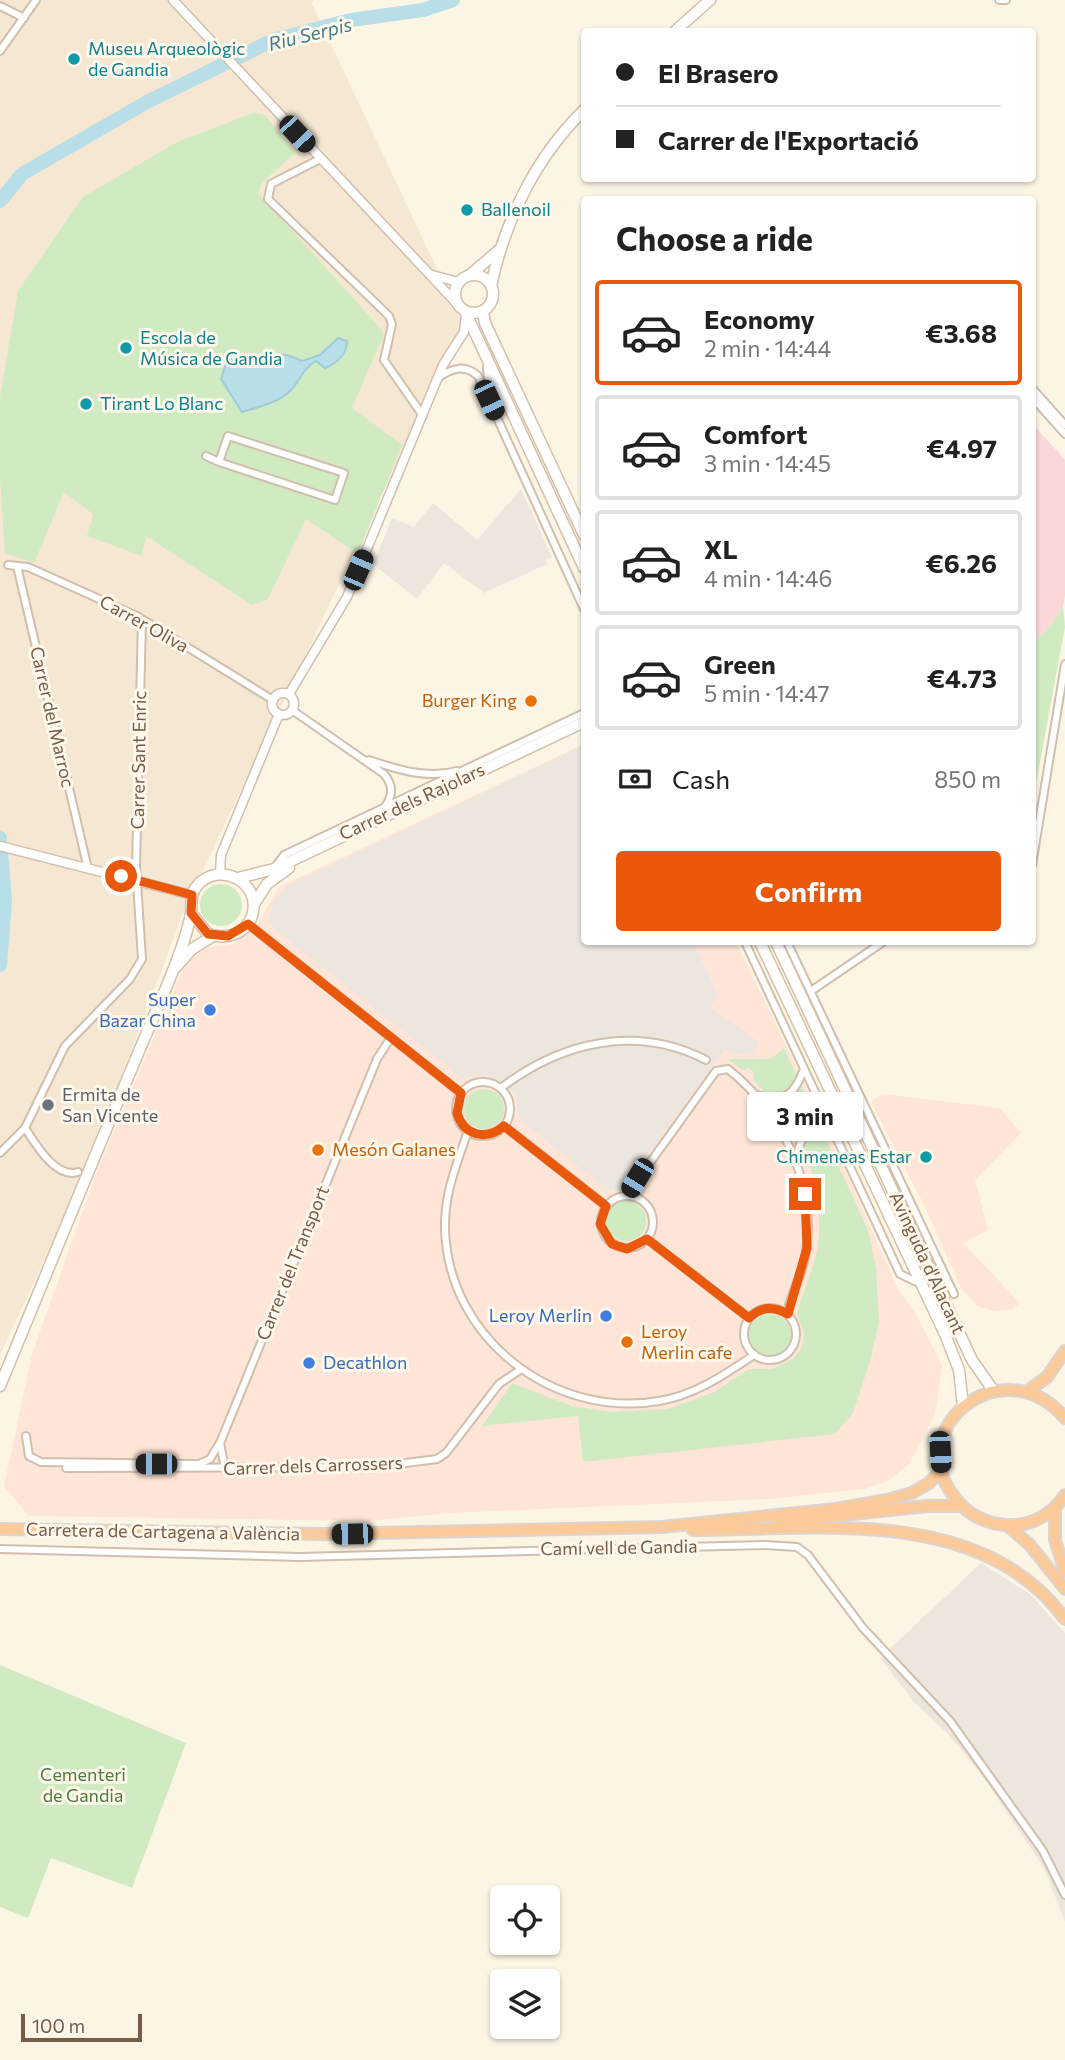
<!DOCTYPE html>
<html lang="en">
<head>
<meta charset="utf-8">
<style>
  body { margin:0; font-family:Commissioner,sans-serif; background:#f6f6f6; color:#222; height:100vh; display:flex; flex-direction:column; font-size:26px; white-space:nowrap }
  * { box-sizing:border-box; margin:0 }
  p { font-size:23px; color:#767676 }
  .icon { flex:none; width:38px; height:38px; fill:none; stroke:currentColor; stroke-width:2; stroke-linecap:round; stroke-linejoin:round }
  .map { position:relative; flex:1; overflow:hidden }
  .drawer { position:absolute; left:581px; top:196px; width:455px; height:749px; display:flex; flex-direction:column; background:#fff; border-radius:7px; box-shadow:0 2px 5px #0004 }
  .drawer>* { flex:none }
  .banner { position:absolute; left:581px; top:28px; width:455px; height:154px; border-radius:7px; box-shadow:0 2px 5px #0004; display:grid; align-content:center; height:154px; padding:0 35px; background:#fff }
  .fabs { position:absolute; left:490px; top:1885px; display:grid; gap:14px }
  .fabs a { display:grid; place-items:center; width:70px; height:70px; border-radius:7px; background:#fff; box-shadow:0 2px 5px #0004; font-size:35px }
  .scale { position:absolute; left:21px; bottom:18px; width:121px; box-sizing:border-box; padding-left:7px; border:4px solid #765b49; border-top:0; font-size:19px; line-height:24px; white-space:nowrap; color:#765b49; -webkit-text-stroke:5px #fff8eb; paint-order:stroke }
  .end { position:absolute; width:32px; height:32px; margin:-16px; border:9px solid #ea580c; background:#fff; box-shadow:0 0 0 4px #fff }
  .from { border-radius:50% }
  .bubble { position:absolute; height:49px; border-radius:7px; background:#fff; box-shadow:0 2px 5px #0004; font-size:23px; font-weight:700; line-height:49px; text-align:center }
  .car { position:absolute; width:21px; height:42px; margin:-21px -10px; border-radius:9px; box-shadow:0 0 5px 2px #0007; background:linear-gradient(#222 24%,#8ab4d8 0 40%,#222 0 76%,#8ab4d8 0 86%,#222 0) }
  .banner b { display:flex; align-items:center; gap:24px; height:66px; font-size:26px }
  .banner b+b { border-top:2px solid #e0e0e0 }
  .banner i { width:18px; height:18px; background:#222 }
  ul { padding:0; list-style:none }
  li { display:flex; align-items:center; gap:21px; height:105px; margin:0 14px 10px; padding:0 21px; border:4px solid #e0e0e0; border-radius:7px }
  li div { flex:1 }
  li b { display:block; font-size:26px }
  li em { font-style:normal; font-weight:700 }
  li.on { border-color:#ea580c }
  li>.icon { width:63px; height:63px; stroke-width:1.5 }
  h2 { padding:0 35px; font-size:32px; line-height:84px }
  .pay { display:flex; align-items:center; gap:18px; height:77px; padding:0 35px; font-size:26px }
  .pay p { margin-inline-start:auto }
  .primary-button { display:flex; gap:14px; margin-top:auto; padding:14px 35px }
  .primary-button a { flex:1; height:80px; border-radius:7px; background:#ea580c; color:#fff; font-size:28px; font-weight:700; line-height:80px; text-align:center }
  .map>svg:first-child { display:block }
  .residential { fill:#f5e7d2 }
  .commercial { fill:#fee5d7 }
  .industrial { fill:#ece6de }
  .medical { fill:#fbd7d9 }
  .green { fill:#d0ebc2 }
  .water { fill:#b8dee7; stroke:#9ecdd9; stroke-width:2 }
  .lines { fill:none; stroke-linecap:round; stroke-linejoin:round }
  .river { stroke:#b8dee7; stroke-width:14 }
  .minor-casing { stroke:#d1bfad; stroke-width:10 }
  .tertiary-casing { stroke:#d1bfad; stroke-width:11 }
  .secondary-casing { stroke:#d4bfaa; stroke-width:13 }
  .trunk-casing { stroke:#dbd4d0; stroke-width:14 }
  .minor { stroke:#fff; stroke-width:6 }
  .tertiary { stroke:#fff; stroke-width:8 }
  .secondary { stroke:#fff; stroke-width:10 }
  .trunk { stroke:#fbca9a; stroke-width:10 }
  .route { stroke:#ea580c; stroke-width:9 }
  .culture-dot { fill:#0f9aa8; stroke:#fff8eb; stroke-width:2.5 }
  .food-dot { fill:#e8710a; stroke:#fff8eb; stroke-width:2.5 }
  .shop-dot { fill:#3f7fe0; stroke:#fff8eb; stroke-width:2.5 }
  .worship-dot { fill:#6b7280; stroke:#fff8eb; stroke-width:2.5 }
  .labels { text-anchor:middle; stroke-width:6; stroke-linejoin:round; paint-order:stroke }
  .culture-label { font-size:18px; fill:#0d838f; stroke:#fff8eb; text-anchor:start }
  .street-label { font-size:18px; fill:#765b49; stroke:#fff8eb }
  .food-label { font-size:18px; fill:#c56008; stroke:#fff8eb; text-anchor:start }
  .shop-label { font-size:18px; fill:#366cbe; stroke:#fff8eb; text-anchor:end }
  .worship-label { font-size:18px; fill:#5b616d; stroke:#fff8eb; text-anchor:start }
  .park-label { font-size:18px; fill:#4e7c40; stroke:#fff8eb }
  .water-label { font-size:19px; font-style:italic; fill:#417a8b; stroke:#fff8eb }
</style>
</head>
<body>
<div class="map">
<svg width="1065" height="2060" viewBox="0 0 1065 2060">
  <rect width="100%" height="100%" fill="#fdf5e4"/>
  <path class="residential" d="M0,0H314L311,2L463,324L185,908L84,1175L0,1355Z"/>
  <g class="commercial">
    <path d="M584,744V942H736L829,1134L897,1287L917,1316L942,1365L935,1415L909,1464L888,1481L863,1489L769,1499L449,1513L370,1521L29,1516L4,1486L32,1354L96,1174L178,980L188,962L208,947L233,944L257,925L279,887Z"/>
    <path d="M890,1095L1000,1108L1021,1133L975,1180L988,1230L963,1243L1020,1303L1013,1309L995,1311L977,1306L961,1288L925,1207L871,1102L879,1096Z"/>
  </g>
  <g class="industrial">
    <path d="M521,489L552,557L546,560L547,564L484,593L444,563L417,599L373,564L392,518L414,527L433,503L477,540Z"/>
    <path d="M584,745V942H693L718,995L710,1007L760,1043L752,1056L724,1050L625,1187L613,1191L606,1189L519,1119L516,1096L506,1084L486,1075L462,1078L272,927L269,921L273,903L285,887Z"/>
    <path d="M981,1563L1030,1594L1065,1633V1922L1044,1868L986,1781L950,1736L914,1702L880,1658Z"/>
  </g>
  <path class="medical" d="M1032,423L1065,460V595L1063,606L1053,623L1033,643Z"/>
  <g class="green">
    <path d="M253,113L265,115L295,153L262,183L258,193L382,330L383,336L352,408L402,445L358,554L306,519L268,599L252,605L146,536L142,556L87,536L93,514L64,492L34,563L5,553L0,479V397L18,291L83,197L177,142Z"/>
    <path d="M1063,606L1065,627L1033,800V643L1053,623Z"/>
    <circle cx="221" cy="905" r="21"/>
    <path d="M784,1048L868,1230L876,1268L879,1322L870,1361L853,1413L835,1434L583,1462L578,1416L482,1426L512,1383L572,1406L612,1412L668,1409L714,1392L749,1369H773L794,1358L802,1347L804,1333L797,1313C803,1292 812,1273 817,1251C825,1206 810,1141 780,1107C771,1097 762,1090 753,1079L754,1072L748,1068L743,1070L727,1059H771Z"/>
    <circle cx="484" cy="1109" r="20"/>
    <circle cx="626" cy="1221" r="20"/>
    <circle cx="770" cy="1335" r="21"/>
    <path d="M0,1665L186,1743L132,1888L51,1858L28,1918L0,1907Z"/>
  </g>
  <path class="water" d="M338,338L347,341C347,354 337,363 325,368L316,361C302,369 301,380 290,391C278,403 258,407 242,412L221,379L227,360C259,366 266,343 302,361L320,355Z"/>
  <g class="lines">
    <g class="river">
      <path d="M0,201L22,174L147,102L273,40L351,20L423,10L453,0"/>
      <path d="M0,838L5,901L0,965"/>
    </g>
    <defs>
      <g id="minor">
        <path d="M999,0H1006"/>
        <path d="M0,6L24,18"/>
        <path d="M0,51L36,0"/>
        <path d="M320,159L271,184L268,199L389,316L392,324L384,360L423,416"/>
        <path d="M487,367L489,398"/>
        <path d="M439,377C453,368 465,364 478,376L584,609"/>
        <path d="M1032,388L1065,425"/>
        <path d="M1032,397L1065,434"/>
        <path d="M206,456L219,462L335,500L344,473L228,436L219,462"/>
        <path d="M8,565L28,567L137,616L273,700"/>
        <path d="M17,566L88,869"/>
        <path d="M292,710L384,774C394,786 393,796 384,808"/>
        <path d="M369,760C399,770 427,779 457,771"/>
        <path d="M1032,865L1065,664"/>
        <path d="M275,867L284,855L584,713"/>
        <path d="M248,924L461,1093"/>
        <path d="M745,942L900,1274L921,1284"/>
        <path d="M787,942L954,1294"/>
        <path d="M811,991L883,942"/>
        <circle cx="483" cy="1109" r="27"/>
        <path d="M501,1088C561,1042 636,1024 706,1060"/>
        <path d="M756,1095C785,1102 794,1096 804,1069"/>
        <path d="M504,1126L606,1206"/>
        <path d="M468,1131C457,1163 444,1194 445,1229C448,1338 553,1419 659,1401C695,1395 724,1375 754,1355"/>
        <path d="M0,1153L25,1128"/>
        <path d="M797,1159C798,1142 809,1120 829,1126"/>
        <path d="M78,1172C55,1179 35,1143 25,1128L65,1046L130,979L142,959L136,867L142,620"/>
        <circle cx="627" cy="1222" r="26"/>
        <path d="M626,1196L716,1071L728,1069C784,1114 818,1186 805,1258C801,1278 790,1295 787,1314"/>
        <path d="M647,1239L749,1318"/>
        <circle cx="770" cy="1334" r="26"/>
        <path d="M26,1436L29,1456L41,1462L199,1464L210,1459L219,1444"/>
        <path d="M66,1468L375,1467L437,1459L446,1453L499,1384L520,1370"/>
        <path d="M225,1469L220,1443L377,1059L390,1039"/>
        <path d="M0,1549L299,1557L765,1545L797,1547L808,1555L863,1628L950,1721L1043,1851L1065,1895"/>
      </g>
      <g id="tertiary">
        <path d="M173,0L460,307"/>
        <path d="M432,275L458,282"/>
        <circle cx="283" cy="704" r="11"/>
        <path d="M289,694L347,597L443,365L464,332L466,316"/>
        <path d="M0,846L192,895"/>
        <path d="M220,874L221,855L279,714"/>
      </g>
      <g id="secondary">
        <path d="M674,32L710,0"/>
        <circle cx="474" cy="294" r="19"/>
        <path d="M470,275L499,250"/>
        <path d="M491,286C505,220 536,157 584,110"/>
        <path d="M465,311L584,568"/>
        <path d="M483,311L485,323L584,535"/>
        <path d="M238,878L274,869L584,722"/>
        <path d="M254,904L267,884L289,868"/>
        <path d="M760,942L945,1334L959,1370L963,1406"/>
        <path d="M776,942L972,1360L993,1390"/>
        <path d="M176,967L192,949L213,936"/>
        <path d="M0,1386C55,1253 109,1120 166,988C175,966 187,937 191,913C192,903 190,895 196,887C218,859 263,882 252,916C245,935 225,940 208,934L191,913"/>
      </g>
      <g id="trunk">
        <path d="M1028,1391L1047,1377L1065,1351"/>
        <path d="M1065,1418C1002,1345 899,1430 956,1499C968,1515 987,1524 1007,1525C1030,1527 1053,1514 1065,1495"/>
        <path d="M1055,1509V1540L1065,1572"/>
        <path d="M778,1522L927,1506H961"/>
        <path d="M1007,1525L1030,1545L1065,1589"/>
        <path d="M0,1529L326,1534L662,1527L836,1509L887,1500L912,1493L929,1483L942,1469"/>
        <path d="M693,1530C816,1530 981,1504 1065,1619"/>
      </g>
    </defs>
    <use href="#minor" class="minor-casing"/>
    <use href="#tertiary" class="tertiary-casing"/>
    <use href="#secondary" class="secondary-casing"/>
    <use href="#trunk" class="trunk-casing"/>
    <use href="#minor" class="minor"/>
    <use href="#tertiary" class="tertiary"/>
    <use href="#secondary" class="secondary"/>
    <use href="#trunk" class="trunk"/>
  </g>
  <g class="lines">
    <path class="route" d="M121,876L192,895L191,913L208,934L228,936L248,924L461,1093L457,1113C464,1136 486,1141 504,1126L606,1206L600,1224L612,1244L627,1249L647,1239L749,1318C762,1306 773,1306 788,1314L807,1248L805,1194"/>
  </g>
  <g class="culture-dot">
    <circle cx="74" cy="59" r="7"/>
    <circle cx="467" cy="210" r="7"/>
    <circle cx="126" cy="348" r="7"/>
    <circle cx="86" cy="404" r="7"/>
    <circle cx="926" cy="1157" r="7"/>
  </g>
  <g class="food-dot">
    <circle cx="531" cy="701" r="7"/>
    <circle cx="318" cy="1150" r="7"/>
    <circle cx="627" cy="1342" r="7"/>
  </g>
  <g class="shop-dot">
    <circle cx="210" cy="1010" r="7"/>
    <circle cx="606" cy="1316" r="7"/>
    <circle cx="309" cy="1363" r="7"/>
  </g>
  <circle class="worship-dot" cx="48" cy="1105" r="7"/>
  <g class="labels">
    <g class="culture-label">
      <text x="88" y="55">Museu Arqueològic<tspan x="88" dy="21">de Gandia</tspan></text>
      <text x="481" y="216">Ballenoil</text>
      <text x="140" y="344">Escola de<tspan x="140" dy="21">Música de Gandia</tspan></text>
      <text x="100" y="410">Tirant Lo Blanc</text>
      <text x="912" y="1163" text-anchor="end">Chimeneas Estar</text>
    </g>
    <g class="street-label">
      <text transform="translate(144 624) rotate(29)" y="6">Carrer Oliva</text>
      <text transform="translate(52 717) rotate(77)" y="6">Carrer del Marroc</text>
      <text transform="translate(139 760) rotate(-89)" y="6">Carrer Sant Enric</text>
      <text transform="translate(412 802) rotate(-25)" y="6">Carrer dels Rajolars</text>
      <text transform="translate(293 1263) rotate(-68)" y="6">Carrer del Transport</text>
      <text transform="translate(927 1263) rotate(65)" y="6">Avinguda d'Alacant</text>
      <text transform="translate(313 1466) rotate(-2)" y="6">Carrer dels Carrossers</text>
      <text transform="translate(163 1532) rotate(1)" y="6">Carretera de Cartagena a València</text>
      <text transform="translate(619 1548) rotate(-1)" y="6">Camí vell de Gandia</text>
    </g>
    <g class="food-label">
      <text x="517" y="707" text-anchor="end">Burger King</text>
      <text x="332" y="1156">Mesón Galanes</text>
      <text x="641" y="1338">Leroy<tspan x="641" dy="21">Merlin cafe</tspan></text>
    </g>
    <g class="shop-label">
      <text x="196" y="1006">Super<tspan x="196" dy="21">Bazar China</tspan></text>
      <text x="592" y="1322">Leroy Merlin</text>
      <text x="323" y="1369" text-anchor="start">Decathlon</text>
    </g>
    <g class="worship-label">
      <text x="62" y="1101">Ermita de<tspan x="62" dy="21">San Vicente</tspan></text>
    </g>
    <g class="park-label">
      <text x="83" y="1781">Cementeri<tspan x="83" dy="21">de Gandia</tspan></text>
    </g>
    <g class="water-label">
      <text transform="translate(310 34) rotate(-14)" y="7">Riu Serpis</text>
    </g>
  </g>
</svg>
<div class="fabs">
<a><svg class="icon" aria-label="locate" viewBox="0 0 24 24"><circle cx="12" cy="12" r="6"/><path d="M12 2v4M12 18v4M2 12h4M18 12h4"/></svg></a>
<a><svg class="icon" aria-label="layers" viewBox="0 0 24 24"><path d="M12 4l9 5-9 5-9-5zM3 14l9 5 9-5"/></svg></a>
</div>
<div class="scale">100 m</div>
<i class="end from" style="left:121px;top:876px"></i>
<i class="end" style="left:805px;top:1194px"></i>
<div class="bubble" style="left:747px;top:1092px;width:116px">3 min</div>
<i class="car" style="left:297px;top:134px;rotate:137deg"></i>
<i class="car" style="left:489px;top:400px;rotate:155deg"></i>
<i class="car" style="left:358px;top:570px;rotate:23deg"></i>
<i class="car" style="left:637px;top:1178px;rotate:211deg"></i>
<i class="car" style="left:940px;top:1452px;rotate:177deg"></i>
<i class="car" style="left:156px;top:1464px;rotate:270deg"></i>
<i class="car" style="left:352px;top:1534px;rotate:269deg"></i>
<div class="banner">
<b><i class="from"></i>El Brasero</b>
<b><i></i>Carrer de l'Exportació</b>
</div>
<section class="drawer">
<h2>Choose a ride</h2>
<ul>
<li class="on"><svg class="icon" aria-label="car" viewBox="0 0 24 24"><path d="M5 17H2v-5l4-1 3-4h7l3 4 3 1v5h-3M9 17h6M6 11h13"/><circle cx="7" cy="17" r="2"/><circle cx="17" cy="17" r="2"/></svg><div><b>Economy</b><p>2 min · 14:44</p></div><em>€3.68</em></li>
<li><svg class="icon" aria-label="car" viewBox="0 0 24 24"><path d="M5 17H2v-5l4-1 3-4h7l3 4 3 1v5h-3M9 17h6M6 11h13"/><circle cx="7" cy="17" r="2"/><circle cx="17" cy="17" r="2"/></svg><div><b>Comfort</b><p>3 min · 14:45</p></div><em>€4.97</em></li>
<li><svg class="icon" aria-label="car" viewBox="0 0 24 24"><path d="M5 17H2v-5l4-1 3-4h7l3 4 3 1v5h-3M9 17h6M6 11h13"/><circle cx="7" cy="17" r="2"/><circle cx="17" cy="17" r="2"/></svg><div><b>XL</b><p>4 min · 14:46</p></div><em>€6.26</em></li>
<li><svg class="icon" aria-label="car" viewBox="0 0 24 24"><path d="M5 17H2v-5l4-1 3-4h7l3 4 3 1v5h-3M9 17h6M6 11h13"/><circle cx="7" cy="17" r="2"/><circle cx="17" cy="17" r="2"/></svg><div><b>Green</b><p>5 min · 14:47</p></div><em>€4.73</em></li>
</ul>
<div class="pay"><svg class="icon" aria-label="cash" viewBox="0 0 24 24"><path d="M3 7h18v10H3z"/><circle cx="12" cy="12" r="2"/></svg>Cash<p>850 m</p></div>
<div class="primary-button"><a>Confirm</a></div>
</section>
</div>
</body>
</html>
